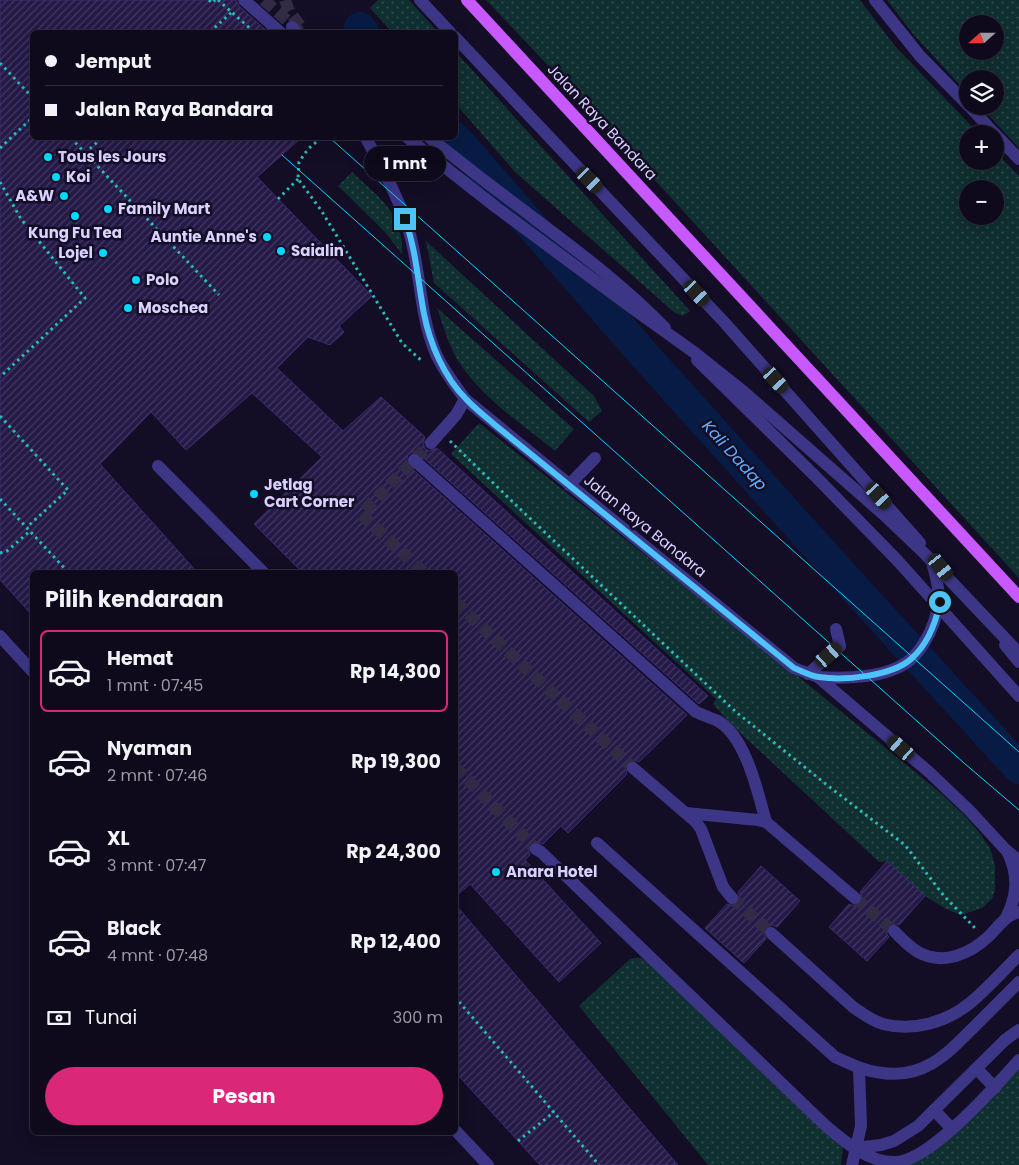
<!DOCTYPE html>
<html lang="id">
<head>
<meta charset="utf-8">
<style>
  body { margin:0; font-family:Poppins,sans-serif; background:#171325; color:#f1f3f6; height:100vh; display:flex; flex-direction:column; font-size:19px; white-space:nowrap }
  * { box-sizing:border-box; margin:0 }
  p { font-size:16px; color:#9b9aa3 }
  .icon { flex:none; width:28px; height:28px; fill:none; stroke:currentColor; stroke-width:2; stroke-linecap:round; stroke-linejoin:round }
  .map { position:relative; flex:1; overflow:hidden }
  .panel { position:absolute; left:30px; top:570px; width:428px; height:565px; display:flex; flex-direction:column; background:#0e0a1c; border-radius:8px; box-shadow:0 5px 20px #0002,0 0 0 1px #2e2b3b }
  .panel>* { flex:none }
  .hud { position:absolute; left:30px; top:30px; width:428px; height:110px; border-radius:8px; box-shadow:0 5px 20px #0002,0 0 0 1px #2e2b3b; display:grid; align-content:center; height:110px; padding:0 15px; background:#0e0a1c }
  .needle { width:32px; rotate:249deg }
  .fabs { position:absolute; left:959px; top:15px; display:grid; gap:10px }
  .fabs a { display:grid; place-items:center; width:45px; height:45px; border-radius:50%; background:#0e0a1c; box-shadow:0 5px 20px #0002,0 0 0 1px #2e2b3b; font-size:25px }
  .end { position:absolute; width:22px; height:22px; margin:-11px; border:6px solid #4fc3f7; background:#111; box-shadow:0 0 0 2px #111 }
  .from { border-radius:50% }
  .bubble { position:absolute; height:35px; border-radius:18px; background:#0e0a1c; box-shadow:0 5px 20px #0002,0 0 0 1px #2e2b3b; font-size:16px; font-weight:700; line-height:35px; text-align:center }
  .car { position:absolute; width:15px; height:30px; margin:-15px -8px; border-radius:6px; box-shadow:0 0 4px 1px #0007; background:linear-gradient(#222 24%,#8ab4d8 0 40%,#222 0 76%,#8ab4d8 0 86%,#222 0) }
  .hud b { display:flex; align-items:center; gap:18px; height:48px; font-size:19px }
  .hud b+b { border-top:1px solid #2e2b3b }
  .hud i { width:12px; height:12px; background:#f1f3f6 }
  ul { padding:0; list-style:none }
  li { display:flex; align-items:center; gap:15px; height:82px; margin:0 10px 8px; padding:0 5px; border:2px solid transparent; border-radius:8px }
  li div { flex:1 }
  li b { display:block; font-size:19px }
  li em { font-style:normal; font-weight:700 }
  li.on { border-color:#db2777 }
  li>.icon { width:45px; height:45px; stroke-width:1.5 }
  h2 { padding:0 15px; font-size:22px; line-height:60px }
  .pay { display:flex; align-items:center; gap:12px; height:55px; padding:0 15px; font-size:19px }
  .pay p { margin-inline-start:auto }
  .button { display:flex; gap:10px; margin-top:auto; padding:10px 15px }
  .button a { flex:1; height:58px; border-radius:30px; background:#db2777; color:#fff; font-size:20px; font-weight:700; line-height:58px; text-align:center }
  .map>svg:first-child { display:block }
  .grass { fill:url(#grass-dots); fill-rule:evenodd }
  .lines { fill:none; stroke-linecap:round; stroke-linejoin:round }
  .river { stroke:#071b44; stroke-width:32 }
  .building { fill:url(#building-hatch); stroke:#3c2a74 }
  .minor-tunnel { stroke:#312b46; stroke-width:12; stroke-dasharray:12 6; stroke-linecap:butt }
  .path { stroke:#29bcb9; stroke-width:3; stroke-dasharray:2.5 4; stroke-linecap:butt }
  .minor { stroke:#3d3686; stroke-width:12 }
  .major { stroke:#c859ff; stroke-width:12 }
  .tram { stroke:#00d8fd; stroke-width:1 }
  .path-bridge { stroke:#29bcb9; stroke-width:3; stroke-dasharray:2.5 4; stroke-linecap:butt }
  .minor-bridge { stroke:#3d3686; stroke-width:12 }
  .route { stroke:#4fc3f7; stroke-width:6 }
  .poi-dot { fill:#00d8fd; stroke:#130d25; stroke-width:2 }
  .labels { text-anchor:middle; stroke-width:5; stroke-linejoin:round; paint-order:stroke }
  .street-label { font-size:15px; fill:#d9d2ff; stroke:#130d25 }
  .poi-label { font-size:15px; font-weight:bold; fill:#d9d2ff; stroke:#130d25; text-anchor:start }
  .water-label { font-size:16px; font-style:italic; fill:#60aeff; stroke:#130d25 }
</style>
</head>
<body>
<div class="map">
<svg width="1019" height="1165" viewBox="0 0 1019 1165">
  <defs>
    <pattern id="grass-dots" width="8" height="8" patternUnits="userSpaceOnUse" patternTransform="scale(1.25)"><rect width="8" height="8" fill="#102f30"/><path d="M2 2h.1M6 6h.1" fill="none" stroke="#324c4f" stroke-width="1.8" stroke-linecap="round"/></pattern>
    <pattern id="building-hatch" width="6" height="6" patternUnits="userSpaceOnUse" patternTransform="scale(1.25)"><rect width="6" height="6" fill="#241947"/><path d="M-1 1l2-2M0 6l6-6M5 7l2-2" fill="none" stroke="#433a63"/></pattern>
  </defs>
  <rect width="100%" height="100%" fill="#130d25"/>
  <g class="grass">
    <path d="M378,0H409L438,32H392L370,8Z"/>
    <path d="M486,0H860L894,45L979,134H968V161H995V151L1019,176V578L598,118ZM968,189H995V216H968Z"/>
    <path d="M887,0H1019V148L980,106H995V79H968L967,93L914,35ZM968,24H995V51H968Z"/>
    <path d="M455,51L690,311L683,316L675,313L515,172L455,103Z"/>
    <path d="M352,172C378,197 404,213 402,254L385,232L338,186Z"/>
    <path d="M426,241L594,396L602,411L589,422L434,283Z"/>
    <path d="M437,308L574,429L555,451C521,423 480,397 457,359C448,343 443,325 437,308Z"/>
    <path d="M479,423L805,682L942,794L965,816L979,832L990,848L995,865V890L992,899L982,908L961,915L946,909L925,896L887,861L879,862L734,727L713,704L716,699L451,454Z"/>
    <path d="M635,958H641L647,962L843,1145L841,1165H708L579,1006L630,959Z"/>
    <path d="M1019,1066V1165H906L917,1162L944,1142Z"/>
  </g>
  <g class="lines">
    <g class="river">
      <path d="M360,28L363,32"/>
      <path d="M455,138L639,349L846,579L1019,768"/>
    </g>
  </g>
  <g class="building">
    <path d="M0,0H236L239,6L268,32H32V138H301L257,177L372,296L339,326L344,332L330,345L308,337L277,368L343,431L381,397L425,437L423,442L425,449L430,451L437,448L708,696L699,704L419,454L412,452L408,455L406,462L409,466L687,715L639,762L634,760L627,762L625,767L627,774L568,833L561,826L543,844L536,841L529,845L528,849L530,855L525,860L601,943L559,982L470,884L455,897V572H302L254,524L322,457L252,393L186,450L151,412L100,464L197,572H32V615L0,580Z"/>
    <path d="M887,861L925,896L899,925L892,923L888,926L886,933L889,937L867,961L829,927L849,904L854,906L861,904L863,899L860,892Z"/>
    <path d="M761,866L800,901L777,927L772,925L765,927L763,932L766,939L744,963L705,928L727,904L733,906L737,904L740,897L738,892Z"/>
    <path d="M455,904L678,1165H540L455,1072Z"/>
  </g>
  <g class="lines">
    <g class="minor-tunnel">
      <path d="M264,0L300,32"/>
      <path d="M285,0L289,11L301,27"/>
      <path d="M423,572L361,514L431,443"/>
      <path d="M455,602L633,768"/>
      <path d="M455,767L536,849"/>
      <path d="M732,898L771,933"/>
      <path d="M855,898L894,931"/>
    </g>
    <g class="path">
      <path d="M209,0L212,3L215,0"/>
      <path d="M218,0L254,32"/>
      <path d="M0,63L32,97"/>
      <path d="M71,138L219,295"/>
      <path d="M321,138L308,149L299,162L298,179L321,210L402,343L423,362"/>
      <path d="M0,148L32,118"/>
      <path d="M85,153L102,138"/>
      <path d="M0,182L21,219L85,298L0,377"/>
      <path d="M278,199L298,179"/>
      <path d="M0,416L68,490L27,527"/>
      <path d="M450,441L518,507L736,712L827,785L905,845L944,896L976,929"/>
      <path d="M0,499L68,572"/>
      <path d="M0,553L7,551L30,531"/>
      <path d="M455,997L599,1165"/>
      <path d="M518,1141L554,1112"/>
    </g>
    <g class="minor">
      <path d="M244,0L280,32"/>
      <path d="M420,0L450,32"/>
      <path d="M875,0L920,56L968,105"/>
      <path d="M292,27L296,32"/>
      <path d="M455,37L724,322L920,543"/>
      <path d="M969,106L995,134"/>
      <path d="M995,134L1019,159"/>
      <path d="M366,138C382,168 399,198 409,231C421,271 419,315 436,354C443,370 455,385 465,399L794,668L818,677L929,772L969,810L1005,849L1019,861"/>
      <path d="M430,138C454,157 478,176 502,194C558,237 616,277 665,328"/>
      <path d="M697,360L816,477L897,560"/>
      <path d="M431,443L456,415L465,399"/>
      <path d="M414,460L696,712C703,715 711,718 718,721C746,737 758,793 766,822"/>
      <path d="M158,466L263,572"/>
      <path d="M569,485L595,458"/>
      <path d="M0,636L32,671"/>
      <path d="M1005,645L1019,662"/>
      <path d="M808,674L840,646L836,629"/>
      <path d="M818,677C845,679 888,678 910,660C919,653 925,642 930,632C943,603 940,589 931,559"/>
      <path d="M633,768L696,822L701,829L723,887L732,898"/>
      <path d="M686,813L758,820L766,822L855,898"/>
      <path d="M597,843L835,1057C850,1064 865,1071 882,1073C925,1079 948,1053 976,1025C990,1011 1005,996 1019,982"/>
      <path d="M536,849L541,852L826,1126C846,1143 869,1163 896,1162C930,1161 996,1086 1019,1060"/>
      <path d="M1006,918C1017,896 1019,876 1008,853"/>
      <path d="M894,931C901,938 909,947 918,952C943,966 970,954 989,936C998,927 1006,915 1019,912"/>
      <path d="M771,933L853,1007C863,1014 872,1021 883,1024C913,1032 947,1022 970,1003C987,989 1003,971 1019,955"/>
      <path d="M977,1069L995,1088"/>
      <path d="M934,1110L952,1129"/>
      <path d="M455,1130L488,1165"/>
      <path d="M855,1148L881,1145L894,1141L918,1126L1005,1040L1019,1030"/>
      <path d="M852,1165L861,1126L859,1068"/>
    </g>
    <path class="major" d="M467,0L1019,597"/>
    <g class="tram">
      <path d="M330,138L1019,752"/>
      <path d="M282,155L964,763L1019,810"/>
    </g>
    <path class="path-bridge" d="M210,32L232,12"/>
    <g class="minor-bridge">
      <path d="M408,138L497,208L632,308L695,353L744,392L883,514L926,555L1019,653"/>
      <path d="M897,560L1019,696"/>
    </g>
  </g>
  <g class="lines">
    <path class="route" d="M405,219C416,250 418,282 424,314C430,344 444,377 466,399C474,408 485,416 495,425L794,668C802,671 811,676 819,677C844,681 892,676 911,659C927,645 936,622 940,602"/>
  </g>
  <g class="poi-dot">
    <circle cx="48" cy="157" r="5"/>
    <circle cx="56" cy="177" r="5"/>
    <circle cx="64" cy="196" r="5"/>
    <circle cx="108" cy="209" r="5"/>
    <circle cx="75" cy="216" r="5"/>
    <circle cx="267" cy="237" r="5"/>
    <circle cx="281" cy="251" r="5"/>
    <circle cx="103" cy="253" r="5"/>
    <circle cx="136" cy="280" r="5"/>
    <circle cx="128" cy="308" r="5"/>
    <circle cx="254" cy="494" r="5"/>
    <circle cx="496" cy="872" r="5"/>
  </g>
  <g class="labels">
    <g class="street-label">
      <text transform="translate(602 122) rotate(47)" y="5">Jalan Raya Bandara</text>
      <text transform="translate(645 526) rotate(39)" y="5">Jalan Raya Bandara</text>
    </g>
    <g class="poi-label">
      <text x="58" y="162">Tous les Jours</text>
      <text x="66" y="182">Koi</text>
      <text x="54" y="201" text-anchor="end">A&amp;W</text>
      <text x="118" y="214">Family Mart</text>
      <text x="75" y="238" text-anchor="middle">Kung Fu Tea</text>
      <text x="257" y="242" text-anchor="end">Auntie Anne's</text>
      <text x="291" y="256">Saialin</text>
      <text x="93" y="258" text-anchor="end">Lojel</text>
      <text x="146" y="285">Polo</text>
      <text x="138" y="313">Moschea</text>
      <text x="264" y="490">Jetlag<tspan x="264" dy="17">Cart Corner</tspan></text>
      <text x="506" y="877">Anara Hotel</text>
    </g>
    <g class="water-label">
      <text transform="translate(735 455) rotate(48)" y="6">Kali Dadap</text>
    </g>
  </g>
</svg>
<div class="fabs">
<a><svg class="needle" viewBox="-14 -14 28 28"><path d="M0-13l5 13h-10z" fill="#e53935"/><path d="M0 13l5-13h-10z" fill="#9b9aa3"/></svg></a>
<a><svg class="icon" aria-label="layers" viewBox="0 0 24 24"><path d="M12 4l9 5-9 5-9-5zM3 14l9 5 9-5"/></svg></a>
<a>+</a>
<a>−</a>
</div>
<i class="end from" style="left:940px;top:602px"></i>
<i class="end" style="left:405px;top:219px"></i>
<div class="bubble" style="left:364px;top:146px;width:82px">1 mnt</div>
<i class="car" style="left:590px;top:180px;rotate:136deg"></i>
<i class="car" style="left:697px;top:293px;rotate:137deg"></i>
<i class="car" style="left:776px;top:380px;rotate:138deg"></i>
<i class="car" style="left:879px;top:496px;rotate:138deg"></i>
<i class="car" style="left:941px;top:567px;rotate:141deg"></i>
<i class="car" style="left:829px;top:655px;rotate:49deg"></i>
<i class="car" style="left:901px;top:748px;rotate:311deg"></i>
<div class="hud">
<b><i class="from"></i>Jemput</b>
<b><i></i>Jalan Raya Bandara</b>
</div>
<section class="panel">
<h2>Pilih kendaraan</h2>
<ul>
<li class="on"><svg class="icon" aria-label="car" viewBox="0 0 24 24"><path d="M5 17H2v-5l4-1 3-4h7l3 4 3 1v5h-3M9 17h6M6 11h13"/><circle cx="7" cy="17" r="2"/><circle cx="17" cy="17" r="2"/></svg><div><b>Hemat</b><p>1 mnt · 07:45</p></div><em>Rp 14,300</em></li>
<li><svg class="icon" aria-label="car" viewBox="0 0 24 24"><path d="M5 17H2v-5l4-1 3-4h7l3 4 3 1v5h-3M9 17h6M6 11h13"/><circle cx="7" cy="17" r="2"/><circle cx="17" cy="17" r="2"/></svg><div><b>Nyaman</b><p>2 mnt · 07:46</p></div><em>Rp 19,300</em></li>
<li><svg class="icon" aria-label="car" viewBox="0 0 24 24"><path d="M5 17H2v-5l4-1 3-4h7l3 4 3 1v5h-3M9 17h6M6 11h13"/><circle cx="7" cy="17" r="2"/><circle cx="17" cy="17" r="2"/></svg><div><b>XL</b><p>3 mnt · 07:47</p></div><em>Rp 24,300</em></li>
<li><svg class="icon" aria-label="car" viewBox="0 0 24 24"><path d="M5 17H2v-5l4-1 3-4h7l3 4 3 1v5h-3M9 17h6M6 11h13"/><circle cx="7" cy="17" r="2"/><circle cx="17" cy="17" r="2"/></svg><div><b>Black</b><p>4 mnt · 07:48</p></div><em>Rp 12,400</em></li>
</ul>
<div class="pay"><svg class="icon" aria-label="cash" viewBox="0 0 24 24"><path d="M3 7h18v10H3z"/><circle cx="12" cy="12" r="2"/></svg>Tunai<p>300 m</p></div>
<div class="button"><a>Pesan</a></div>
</section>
</div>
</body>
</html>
